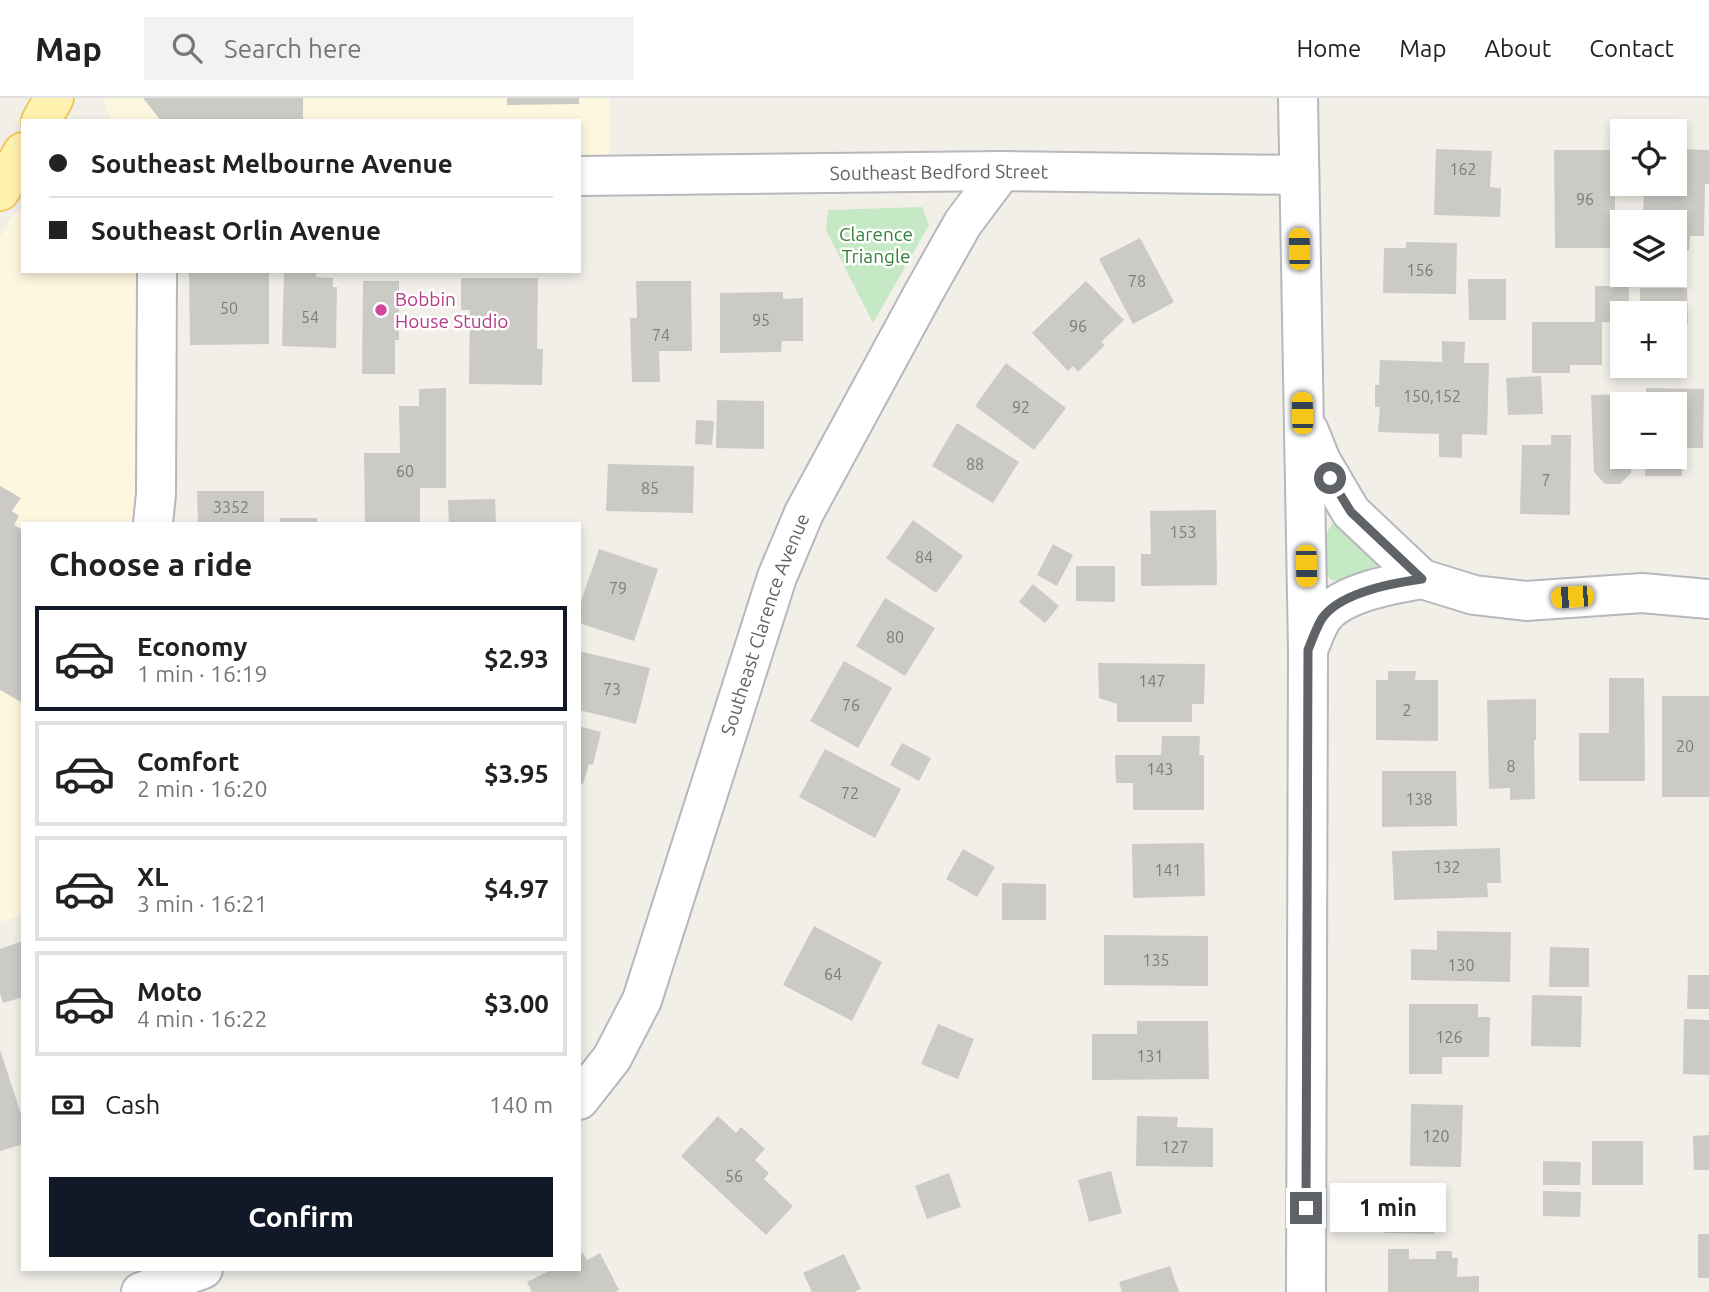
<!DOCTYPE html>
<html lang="en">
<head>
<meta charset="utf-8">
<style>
  body { margin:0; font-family:Ubuntu,sans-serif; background:#f2f2f2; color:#222; height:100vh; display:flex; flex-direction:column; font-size:26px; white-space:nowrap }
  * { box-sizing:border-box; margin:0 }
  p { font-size:23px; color:#767676 }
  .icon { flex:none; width:38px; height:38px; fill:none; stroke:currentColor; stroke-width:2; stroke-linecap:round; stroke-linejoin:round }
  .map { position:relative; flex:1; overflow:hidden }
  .panel { position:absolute; left:21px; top:424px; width:560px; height:749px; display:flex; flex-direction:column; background:#fff; border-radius:0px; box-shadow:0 4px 10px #0003 }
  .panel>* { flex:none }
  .guide { position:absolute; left:21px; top:21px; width:560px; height:154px; border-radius:0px; box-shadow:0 4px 10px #0003; display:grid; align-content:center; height:154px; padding:0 28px; background:#fff }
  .tools { position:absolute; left:1610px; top:21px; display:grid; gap:14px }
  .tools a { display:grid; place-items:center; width:77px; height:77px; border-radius:0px; background:#fff; box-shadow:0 4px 10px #0003; font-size:35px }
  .end { position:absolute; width:32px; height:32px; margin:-16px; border:9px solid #5f6368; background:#fff; box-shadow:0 0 0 4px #fff }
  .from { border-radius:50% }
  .bubble { position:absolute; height:49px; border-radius:0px; background:#fff; box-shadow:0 4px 10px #0003; font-size:23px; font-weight:700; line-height:49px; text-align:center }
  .car { position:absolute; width:21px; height:42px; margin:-21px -10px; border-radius:9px; box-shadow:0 0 5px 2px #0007; background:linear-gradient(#f5c518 24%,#345 0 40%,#f5c518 0 76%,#345 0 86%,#f5c518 0) }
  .guide b { display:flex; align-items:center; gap:24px; height:66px; font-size:26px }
  .guide b+b { border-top:2px solid #e0e0e0 }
  .guide i { width:18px; height:18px; background:#222 }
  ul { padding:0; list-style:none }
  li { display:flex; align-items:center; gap:21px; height:105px; margin:0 14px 10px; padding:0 14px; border:4px solid #e0e0e0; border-radius:0px }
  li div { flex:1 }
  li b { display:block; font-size:26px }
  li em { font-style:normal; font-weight:700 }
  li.active { border-color:#111827 }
  li>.icon { width:63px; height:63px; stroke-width:1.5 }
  h2 { padding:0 28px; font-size:32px; line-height:84px }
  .pay { display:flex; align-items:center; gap:18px; height:77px; padding:0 28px; font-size:26px }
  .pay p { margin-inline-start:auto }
  .cta { display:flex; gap:14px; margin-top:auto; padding:14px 28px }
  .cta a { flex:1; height:80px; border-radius:0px; background:#111827; color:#fff; font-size:28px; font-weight:700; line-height:80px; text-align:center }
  header { display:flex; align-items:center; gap:42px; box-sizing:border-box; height:98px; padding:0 35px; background:#fff; border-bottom:2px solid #e0e0e0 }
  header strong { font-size:33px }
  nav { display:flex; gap:38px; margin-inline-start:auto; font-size:24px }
  .search { width:490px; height:63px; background:#f2f2f2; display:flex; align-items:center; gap:18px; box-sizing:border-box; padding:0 24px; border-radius:0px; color:#767676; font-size:26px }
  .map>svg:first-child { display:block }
  .commercial { fill:#fef7e0 }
  .green { fill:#c5e8c5 }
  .building { fill:#cccac5 }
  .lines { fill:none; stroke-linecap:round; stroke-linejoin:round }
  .minor-casing { stroke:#b5b8bc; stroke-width:42 }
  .major-casing { stroke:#f2c960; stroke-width:42 }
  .minor { stroke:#fff; stroke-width:38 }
  .major { stroke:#fff2af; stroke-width:38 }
  .route { stroke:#5f6368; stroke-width:9 }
  .hotel-dot { fill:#d1479c; stroke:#fff; stroke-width:2.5 }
  .labels { text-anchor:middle; stroke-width:5; stroke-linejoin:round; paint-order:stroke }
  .number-label { font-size:16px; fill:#7a7d7f }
  .street-label { font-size:19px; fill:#5f6368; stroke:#fff }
  .park-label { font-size:19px; fill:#348238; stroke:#fff }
  .hotel-label { font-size:19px; fill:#b23c85; stroke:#fff; text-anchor:start }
</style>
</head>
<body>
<header>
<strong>Map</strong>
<div class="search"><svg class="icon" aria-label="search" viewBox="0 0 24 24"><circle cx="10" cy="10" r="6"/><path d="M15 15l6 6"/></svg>Search here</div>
<nav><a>Home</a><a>Map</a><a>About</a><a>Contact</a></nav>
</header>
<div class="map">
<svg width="1709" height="1194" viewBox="0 0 1709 1194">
  <rect width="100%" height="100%" fill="#f1efe8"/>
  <g class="commercial">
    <path d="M103,0H610L609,58H579V23H111Z"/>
    <path d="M23,108V173H139L138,425H23V817L0,824V139L14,115Z"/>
  </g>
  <g class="green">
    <path d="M922,109L929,127L873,225L826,132L828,112Z"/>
    <path d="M1334,425H1340L1378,462L1377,468L1338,483L1331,482L1326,476C1326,461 1320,436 1334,425Z"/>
  </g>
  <g class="building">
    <path d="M143,0H303V23H161Z"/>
    <path d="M507,0H579V6L507,7Z"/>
    <path d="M1436,51L1492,53L1490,89L1501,90L1500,119L1434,117Z"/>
    <path d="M1675,51L1709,52V86H1705L1704,138H1690L1689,152H1675V124H1643L1644,86H1675Z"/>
    <path d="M1554,52H1615V150H1555Z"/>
    <path d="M1140,140L1174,204L1133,226L1099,161Z"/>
    <path d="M1406,144L1457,145L1456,196L1383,195L1384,150H1406Z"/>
    <path d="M189,173H269V246L190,247Z"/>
    <path d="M284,173H316V179L333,180V189H337L336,250L282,248Z"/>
    <path d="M461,180H538L537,251H543L542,287L469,286L470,212H461Z"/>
    <path d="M1468,181H1506V222H1469Z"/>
    <path d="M363,183H399V242H395V276H362Z"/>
    <path d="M636,183H691L692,253H659L660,284H632L630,220H637Z"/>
    <path d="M1086,183L1124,222L1101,244L1105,247L1078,274L1073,268L1068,273L1032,235Z"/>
    <path d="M1595,188H1629V215H1622V224H1602V267H1570V275H1532V224H1595Z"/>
    <path d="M1640,190H1687L1688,226H1675V215H1640Z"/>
    <path d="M783,194V201L803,200V243H782L781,254L720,255V195Z"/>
    <path d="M1442,243L1465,244L1464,265H1489L1487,337L1462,336V360L1439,359V336L1378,334L1380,309H1375V287H1379L1380,262L1442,264Z"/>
    <path d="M1006,265L1066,310L1034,352L975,308Z"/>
    <path d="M1541,278L1543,316L1508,317L1506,280Z"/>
    <path d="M446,290V390H420V425H365L364,355H400L399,308H419V291Z"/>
    <path d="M1646,290L1704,291L1703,350H1682V378H1645V359H1675V306H1646Z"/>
    <path d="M1637,296V306H1622V359H1639V369H1631V375L1620,386H1605L1594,374L1591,297Z"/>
    <path d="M717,302L764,303V351L716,350Z"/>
    <path d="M696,322L714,323L712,347L695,346Z"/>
    <path d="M957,325L1019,364L993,405L932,368Z"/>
    <path d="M1551,337H1571L1570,417L1520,416L1522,347H1551Z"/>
    <path d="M608,366L694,368L693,415L606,413Z"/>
    <path d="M0,388L21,400L12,413L19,418L14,427L23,432V605L0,592Z"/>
    <path d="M197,393H264V425H198Z"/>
    <path d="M495,401L496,425H449L448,402Z"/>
    <path d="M1216,412L1217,487L1141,488V456H1151L1150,413Z"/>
    <rect x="280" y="420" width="37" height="5"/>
    <path d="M913,422L963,458L936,495L886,460Z"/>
    <path d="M1053,446L1073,457L1057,488L1037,477Z"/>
    <path d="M599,451L658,471L634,543L579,525V509Z"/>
    <path d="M1076,468H1115V504L1076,503Z"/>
    <path d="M1033,486L1059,508L1045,525L1019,504Z"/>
    <path d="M885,500L935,530L905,578L856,548Z"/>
    <path d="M579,553L650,570L636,626L579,612Z"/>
    <path d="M844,563L892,590L858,650L810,623Z"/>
    <path d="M1098,565L1205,566L1204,606H1192V624H1117V606L1099,600Z"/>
    <path d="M1388,573H1416L1415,582H1438V643L1376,642V582H1388Z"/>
    <path d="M1609,580H1644L1645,683H1579V635H1609Z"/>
    <rect x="1662" y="598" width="47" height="101"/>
    <path d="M1536,601V642H1534L1535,701L1510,702V690L1489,691L1487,602Z"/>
    <path d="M579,628L601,634L593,667L589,666L583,686L579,685Z"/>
    <path d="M1162,638H1200L1199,657H1204V712H1133V685H1116L1115,657H1161Z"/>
    <path d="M902,645L931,660L919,683L890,667Z"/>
    <path d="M825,651L901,691L875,740L799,699Z"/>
    <path d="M1382,673H1456L1457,728L1382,729Z"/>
    <path d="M1204,745L1205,798L1133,800L1132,746Z"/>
    <path d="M1500,750L1501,785H1487L1488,799L1394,802L1392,753Z"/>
    <path d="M963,751L995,769L977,799L946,781Z"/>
    <path d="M1002,785L1046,786V822H1002Z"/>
    <path d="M814,828L882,864L852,923L783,887Z"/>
    <path d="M1437,833L1511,834L1510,884L1411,882V851L1437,852Z"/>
    <path d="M1104,837L1208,838V888L1104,887Z"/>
    <path d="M23,843V899L3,905L0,895V851Z"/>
    <path d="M1550,849L1589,850V889H1549Z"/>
    <path d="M1688,877H1709V911H1687Z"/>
    <path d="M1532,897L1582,898L1581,949L1531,948Z"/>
    <path d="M1409,906H1478V919H1490L1489,959H1442V976H1409Z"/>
    <path d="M1684,921L1709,922V977L1683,976Z"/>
    <path d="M1137,923H1208L1209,981L1092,982V936H1137Z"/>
    <path d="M938,926L974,941L958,981L921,966Z"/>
    <path d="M0,952L23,1022V1046L0,1053Z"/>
    <path d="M1411,1006L1463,1007L1461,1069L1410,1068Z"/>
    <path d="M718,1018L736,1035L741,1029L765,1051L755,1062L769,1075L764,1081L793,1108L766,1137L681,1058Z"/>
    <path d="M1137,1018L1178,1019L1177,1029L1213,1030V1069L1136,1068Z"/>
    <path d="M1709,1037V1072H1694L1693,1038Z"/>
    <rect x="1592" y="1043" width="51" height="44"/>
    <path d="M1543,1063L1581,1064L1580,1087H1543Z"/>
    <path d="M1111,1073L1122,1115L1089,1124L1078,1082Z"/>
    <path d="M949,1075L961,1109L927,1121L915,1088Z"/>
    <path d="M1385,1091L1434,1092V1136L1384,1135Z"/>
    <path d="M1543,1093L1581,1094L1580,1119L1543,1118Z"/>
    <rect x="1698" y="1136" width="11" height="44"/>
    <path d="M1388,1151H1409V1161H1436V1153H1452V1160H1458L1457,1179L1479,1178V1194H1388Z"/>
    <path d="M583,1155L587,1162L600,1155L619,1192L615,1194H532L527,1184L553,1171H579V1157Z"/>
    <path d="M844,1156L861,1191L854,1194H812L803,1175Z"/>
    <path d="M1170,1168L1179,1194H1122L1119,1184Z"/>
  </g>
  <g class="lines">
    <defs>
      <g id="minor">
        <path d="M1298,0L1308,552L1306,1194"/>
        <path id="s1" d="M579,78L1002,73L1298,77"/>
        <path d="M1309,333L1321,363L1351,414L1422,481L1474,497L1526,503L1642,495L1709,501"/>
        <path d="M153,425L156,396L157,173"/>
        <path d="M1308,552C1312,542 1316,531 1321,522C1338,495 1392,486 1422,481"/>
        <path id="s2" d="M579,1002L612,960L642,902L777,479L804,415L924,194L963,125L1002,73"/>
        <path d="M141,1194L203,1171"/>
      </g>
      <g id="major">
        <path d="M41,23L54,0"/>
        <path d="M0,93L23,54"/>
      </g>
    </defs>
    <use href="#minor" class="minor-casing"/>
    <use href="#major" class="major-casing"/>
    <use href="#minor" class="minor"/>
    <use href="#major" class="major"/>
  </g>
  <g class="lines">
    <path class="route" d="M1306,1110L1308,552C1312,542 1316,531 1321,522C1338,495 1393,485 1422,481L1351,414L1330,380"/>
  </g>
  <circle class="hotel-dot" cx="381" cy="212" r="7"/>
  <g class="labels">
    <g class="number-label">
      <text x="1463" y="77">162</text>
      <text x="1585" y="107">96</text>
      <text x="1420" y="178">156</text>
      <text x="1137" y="189">78</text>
      <text x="229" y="216">50</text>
      <text x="310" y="225">54</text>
      <text x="761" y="228">95</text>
      <text x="1078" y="234">96</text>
      <text x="661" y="243">74</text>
      <text x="1432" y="304">150,152</text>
      <text x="1021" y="315">92</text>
      <text x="975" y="372">88</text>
      <text x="405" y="379">60</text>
      <text x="1546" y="388">7</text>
      <text x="650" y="396">85</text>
      <text x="231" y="415">3352</text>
      <text x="1183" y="440">153</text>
      <text x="924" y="465">84</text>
      <text x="618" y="496">79</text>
      <text x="895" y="545">80</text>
      <text x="1152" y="589">147</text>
      <text x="612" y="597">73</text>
      <text x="851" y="613">76</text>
      <text x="1407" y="618">2</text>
      <text x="1685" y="654">20</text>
      <text x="1511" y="674">8</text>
      <text x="1160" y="677">143</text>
      <text x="850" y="701">72</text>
      <text x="1419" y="707">138</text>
      <text x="1447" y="775">132</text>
      <text x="1168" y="778">141</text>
      <text x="1156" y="868">135</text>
      <text x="1461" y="873">130</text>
      <text x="833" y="882">64</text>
      <text x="1449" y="945">126</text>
      <text x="1150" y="964">131</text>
      <text x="1436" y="1044">120</text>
      <text x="1175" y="1055">127</text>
      <text x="734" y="1084">56</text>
    </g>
    <g class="street-label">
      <text dy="7" stroke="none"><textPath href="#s1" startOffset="360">Southeast Bedford Street</textPath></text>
      <text dy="7" stroke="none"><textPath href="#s2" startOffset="514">Southeast Clarence Avenue</textPath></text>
    </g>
    <g class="park-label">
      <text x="876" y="143">Clarence<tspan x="876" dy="22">Triangle</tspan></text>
    </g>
    <g class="hotel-label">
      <text x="395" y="208">Bobbin<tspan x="395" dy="22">House Studio</tspan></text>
    </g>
  </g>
</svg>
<div class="tools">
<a><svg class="icon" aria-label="locate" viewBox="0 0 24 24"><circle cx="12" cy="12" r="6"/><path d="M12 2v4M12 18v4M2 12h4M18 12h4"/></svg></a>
<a><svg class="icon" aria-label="layers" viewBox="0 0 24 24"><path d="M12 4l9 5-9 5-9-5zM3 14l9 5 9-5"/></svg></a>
<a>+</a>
<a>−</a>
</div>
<i class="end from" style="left:1330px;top:380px"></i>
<i class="end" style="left:1306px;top:1110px"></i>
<div class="bubble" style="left:1330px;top:1085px;width:116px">1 min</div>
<i class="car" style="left:1299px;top:151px;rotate:359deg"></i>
<i class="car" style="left:1302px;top:315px;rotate:359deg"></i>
<i class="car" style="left:1306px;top:468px;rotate:179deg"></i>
<i class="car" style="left:1572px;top:499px;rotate:266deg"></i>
<div class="guide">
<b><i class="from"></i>Southeast Melbourne Avenue</b>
<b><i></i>Southeast Orlin Avenue</b>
</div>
<section class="panel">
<h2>Choose a ride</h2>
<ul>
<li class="active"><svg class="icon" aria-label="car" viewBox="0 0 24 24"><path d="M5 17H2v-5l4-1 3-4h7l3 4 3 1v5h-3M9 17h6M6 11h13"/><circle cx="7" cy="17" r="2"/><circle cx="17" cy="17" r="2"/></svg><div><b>Economy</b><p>1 min · 16:19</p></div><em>$2.93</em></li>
<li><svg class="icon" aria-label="car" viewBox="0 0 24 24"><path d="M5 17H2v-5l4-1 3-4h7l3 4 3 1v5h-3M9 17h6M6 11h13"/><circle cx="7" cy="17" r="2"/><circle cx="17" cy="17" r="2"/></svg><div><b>Comfort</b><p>2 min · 16:20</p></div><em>$3.95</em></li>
<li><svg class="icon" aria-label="car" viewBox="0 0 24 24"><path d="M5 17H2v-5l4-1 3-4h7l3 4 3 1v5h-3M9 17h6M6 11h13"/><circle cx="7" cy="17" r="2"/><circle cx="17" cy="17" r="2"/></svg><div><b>XL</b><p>3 min · 16:21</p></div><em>$4.97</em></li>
<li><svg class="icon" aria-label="car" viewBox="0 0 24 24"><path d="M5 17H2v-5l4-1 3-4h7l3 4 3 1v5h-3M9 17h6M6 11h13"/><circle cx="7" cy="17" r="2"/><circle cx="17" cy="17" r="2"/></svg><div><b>Moto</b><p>4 min · 16:22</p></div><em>$3.00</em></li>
</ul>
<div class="pay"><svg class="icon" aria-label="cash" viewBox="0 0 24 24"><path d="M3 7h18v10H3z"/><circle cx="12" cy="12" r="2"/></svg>Cash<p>140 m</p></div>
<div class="cta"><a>Confirm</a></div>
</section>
</div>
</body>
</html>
